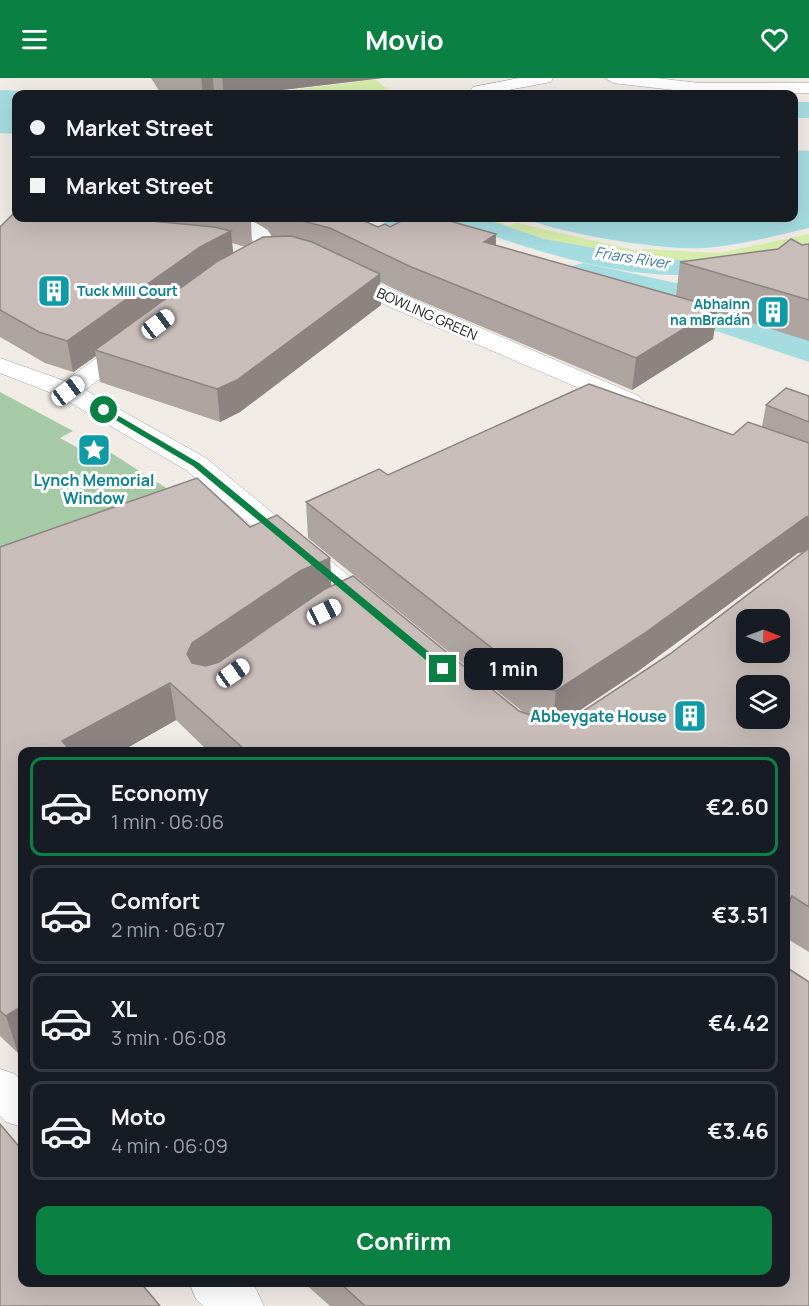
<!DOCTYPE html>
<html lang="en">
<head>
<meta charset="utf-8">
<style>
  body { margin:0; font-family:Manrope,sans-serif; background:#242831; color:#f1f3f6; height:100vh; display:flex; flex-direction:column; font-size:22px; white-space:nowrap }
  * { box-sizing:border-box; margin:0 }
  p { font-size:20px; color:#9ea1a6 }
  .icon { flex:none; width:33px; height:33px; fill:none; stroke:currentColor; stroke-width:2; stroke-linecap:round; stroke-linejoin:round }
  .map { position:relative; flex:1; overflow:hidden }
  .side { position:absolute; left:18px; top:669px; width:772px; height:540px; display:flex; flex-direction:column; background:#171b24; border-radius:12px; box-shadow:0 6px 24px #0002 }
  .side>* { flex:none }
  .guide { position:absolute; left:12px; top:12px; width:786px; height:132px; border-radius:12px; box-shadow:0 6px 24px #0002; display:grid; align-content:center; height:132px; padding:0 18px; background:#171b24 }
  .needle { width:39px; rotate:91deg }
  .controls { position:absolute; left:736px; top:531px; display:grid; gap:12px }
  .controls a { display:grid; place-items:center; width:54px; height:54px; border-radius:12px; background:#171b24; box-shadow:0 6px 24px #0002; font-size:30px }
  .end { position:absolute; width:27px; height:27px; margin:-14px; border:8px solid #0b8043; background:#fff; box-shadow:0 0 0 3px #fff }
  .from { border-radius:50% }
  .bubble { position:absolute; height:42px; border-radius:12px; background:#171b24; box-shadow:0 6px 24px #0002; font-size:20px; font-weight:700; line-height:42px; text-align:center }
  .car { position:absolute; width:18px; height:36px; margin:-18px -9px; border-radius:8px; box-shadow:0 0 4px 2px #0007; background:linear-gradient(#fff 24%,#345 0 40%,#fff 0 76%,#345 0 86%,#fff 0) }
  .guide b { display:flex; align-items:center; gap:21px; height:57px; font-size:22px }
  .guide b+b { border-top:2px solid #363941 }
  .guide i { width:15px; height:15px; background:#f1f3f6 }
  ul { padding:10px 0 0; list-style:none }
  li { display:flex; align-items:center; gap:18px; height:99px; margin:0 12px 9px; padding:0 6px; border:3px solid #363941; border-radius:12px }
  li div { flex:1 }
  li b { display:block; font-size:22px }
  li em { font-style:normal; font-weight:700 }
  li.active { border-color:#0b8043 }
  li>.icon { width:54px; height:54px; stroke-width:1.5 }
  .button { display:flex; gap:12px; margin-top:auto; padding:12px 18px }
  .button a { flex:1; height:69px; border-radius:12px; background:#0b8043; color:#fff; font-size:24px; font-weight:700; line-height:69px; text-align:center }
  header { display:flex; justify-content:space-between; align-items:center; height:78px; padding:0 18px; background:#0b8043; color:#fff; font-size:27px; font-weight:700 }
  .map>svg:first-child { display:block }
  .grass { fill:#d6ecaa }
  .cemetery { fill:#a6caa6 }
  .water { fill:#a5dce0 }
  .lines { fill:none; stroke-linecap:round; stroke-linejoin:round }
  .canal { fill:#a5dce0; fill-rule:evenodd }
  .minor-casing { stroke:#a4a4a4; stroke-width:1 }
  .minor { fill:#fff; fill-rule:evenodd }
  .wall { fill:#ada39f; fill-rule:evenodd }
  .shaded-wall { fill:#8d8482 }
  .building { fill:#c9bdb9; stroke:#8d8482; stroke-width:1.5; fill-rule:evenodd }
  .route { fill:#0b8043 }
  .labels { text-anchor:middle; stroke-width:6; stroke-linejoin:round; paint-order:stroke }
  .far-culture-label { font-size:14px; font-weight:bold; fill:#0d838f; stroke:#fff; text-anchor:start }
  .far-street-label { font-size:14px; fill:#202020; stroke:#fff }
  .far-water-label { font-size:15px; font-style:italic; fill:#407d9c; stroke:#fff }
  .culture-label { font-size:16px; font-weight:bold; fill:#0d838f; stroke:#fff }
</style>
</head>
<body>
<header><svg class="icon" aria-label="menu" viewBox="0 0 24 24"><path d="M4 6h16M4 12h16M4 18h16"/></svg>Movio<svg class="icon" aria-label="heart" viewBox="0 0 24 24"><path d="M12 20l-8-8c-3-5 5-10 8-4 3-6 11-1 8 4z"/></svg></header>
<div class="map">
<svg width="809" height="1228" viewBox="0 0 809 1228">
  <rect width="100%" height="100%" fill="#f1ebe6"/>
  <g class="grass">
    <path d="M375,1L393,16H264Z"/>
    <path d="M482,140H490L509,148L517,145L638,173L644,171L719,175L809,156V165C780,171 749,181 719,183C643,186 552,168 482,140Z"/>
  </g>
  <path class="cemetery" d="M0,314L73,353L60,360L94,379L108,373L193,427L0,496Z"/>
  <g class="water">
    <path d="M0,12L98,16H16V56L0,55Z"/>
    <path d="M794,72L809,73V150C775,158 740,167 705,170C666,173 560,156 525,140H794Z"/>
    <path d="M441,140H482L544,161L632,177L678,182L721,183L809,165V182C764,189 718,198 672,197C596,195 512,165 441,140Z"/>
  </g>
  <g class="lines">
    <g class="canal">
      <rect x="794" y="24" width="15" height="16"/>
      <path d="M381,140H427L483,159L488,166L483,173L471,176L386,147Z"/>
      <path d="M584,185L704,211L709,219L705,225L809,260V284L668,237L650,220L572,202L567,195L572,188Z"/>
    </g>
    <defs>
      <g id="minor">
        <path d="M519,0H553L551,4L487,16H473L470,13L473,9Z"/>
        <path d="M605,0H656L699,5H809V15H699L613,5Z"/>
        <path d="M206,140C225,138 263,138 273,160C276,166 277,173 279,179L276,184H260L253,163L242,154L209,144Z"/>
        <path d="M341,190L639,318L643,323L639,328L630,331L621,328L392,230L333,202L330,197L333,192Z"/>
        <path d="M134,257L142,259L146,264L142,269L85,312L206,380L383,526L387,533L383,540L372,543L361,540L186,392L59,318L0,295V280L65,303L126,259Z"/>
        <path d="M0,991L15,996L22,1003V1049L6,1044L0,1038Z"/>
        <path d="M189,1204H250L256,1211L264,1228H203L196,1221Z"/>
      </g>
    </defs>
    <use href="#minor" class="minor-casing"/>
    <use href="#minor" class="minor"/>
  </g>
  <g class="wall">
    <path d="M151,0H383L248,16H161Z"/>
    <path d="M16,140H357L378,149H390L496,156V167L676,218L680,184L778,171L809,166V263L717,234L713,261L632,312L409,218L380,204L381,227L240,334L220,344L100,304L96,278L73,294L45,285L0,259V149ZM251,142L268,152L272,159L252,165ZM232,165L245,169L233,175Z"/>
    <path d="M809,318V874L786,860V674H209L176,642L120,674H22V972L18,975L0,958V469L250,449L330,480L331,508L519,633L523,634L308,460L306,424L388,397L733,357L762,348L766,327ZM805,474L670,576L576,638H571L637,594L798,475Z"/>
    <path d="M303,1204H786L809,1228H330Z"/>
  </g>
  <g class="shaded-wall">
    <path d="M201,0H213L214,16H203Z"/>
    <path d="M222,0H383L248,16H224Z"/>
    <path d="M231,153L234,183L95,272L96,278L73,294L67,263L200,169Z"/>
    <path d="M496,156L495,186L484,164Z"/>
    <path d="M380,196L381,227L240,334L220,344L217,311Z"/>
    <path d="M718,230L713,261L632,312L636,280Z"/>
    <path d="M809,438V473L798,475L637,594L552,651L556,613L806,439Z"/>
    <path d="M330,480L332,516L197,602L187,576L192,565L300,493Z"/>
    <path d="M170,605L176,642L120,674H65L62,663Z"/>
    <path d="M792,818L786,838V827Z"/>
    <path d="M22,928V972L18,975L6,938Z"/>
  </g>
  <g class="building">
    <path d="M16,133V140H136L141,142L214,149L231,153L200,169L67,263L39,254L0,232V149Z"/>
    <path d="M276,140H357L378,149L385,146L390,149L407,140H439L496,156L484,164L718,230L636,280L409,188L330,150L294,141H277Z"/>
    <path d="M291,158L312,164L380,196L237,302L217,311L95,272L218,183L263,159Z"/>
    <path d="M791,161L802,167L809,166V222L680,184L778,171Z"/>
    <path d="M589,306L733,357L748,344L809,365V438L806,439L642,557L556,613L544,611L306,424L379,391L388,397Z"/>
    <path d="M786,310L809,318V344L766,327Z"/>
    <path d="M197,400L250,449L277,437L330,480L300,493L192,565L187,576L192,585L206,588L219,584L325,511L353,498L519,633L533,638H576L670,576L809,470V829L792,818L786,827V674H242L245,672L170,605L62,663L72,674H22V928L6,938L0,933V469ZM747,542H780V574H747ZM747,608H780V640H747Z"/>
    <path d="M786,889L809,904V1228H365L339,1204H786Z"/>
    <path d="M0,1046L22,1072V1204H140L160,1228H0Z"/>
  </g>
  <path class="route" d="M102,331H107L199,385L446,588V593H439L193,388L102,334Z"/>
  <defs>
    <symbol id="building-square" viewBox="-11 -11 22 22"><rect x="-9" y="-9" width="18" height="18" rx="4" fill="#0f9aa8" stroke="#fff"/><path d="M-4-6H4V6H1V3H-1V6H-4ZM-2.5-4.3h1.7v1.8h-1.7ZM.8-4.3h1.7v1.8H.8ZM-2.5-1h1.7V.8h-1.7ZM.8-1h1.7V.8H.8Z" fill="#fff"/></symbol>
    <symbol id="sight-square" viewBox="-11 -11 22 22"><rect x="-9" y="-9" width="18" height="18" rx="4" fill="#0f9aa8" stroke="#fff"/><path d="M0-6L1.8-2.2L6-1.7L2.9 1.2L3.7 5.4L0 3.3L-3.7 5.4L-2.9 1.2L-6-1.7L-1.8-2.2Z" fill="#fff"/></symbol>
  </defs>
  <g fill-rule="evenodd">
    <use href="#building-square" x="35" y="194" width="38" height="38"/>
    <use href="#building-square" x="754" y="215" width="38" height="38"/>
    <use href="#sight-square" x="75" y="353" width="38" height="38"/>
    <use href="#building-square" x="671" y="619" width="38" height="38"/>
  </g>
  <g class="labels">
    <g class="far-culture-label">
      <text x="77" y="218">Tuck Mill Court</text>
      <text x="750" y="231" text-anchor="end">Abhainn<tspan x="750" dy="16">na mBradán</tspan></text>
    </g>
    <g class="far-street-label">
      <text transform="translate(427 236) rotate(24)" y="5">BOWLING GREEN</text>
    </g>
    <g class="far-water-label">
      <text transform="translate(632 180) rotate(9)" y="5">Friars River</text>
    </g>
    <g class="culture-label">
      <text x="94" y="408">Lynch Memorial<tspan x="94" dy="18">Window</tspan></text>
      <text x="667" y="644" text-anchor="end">Abbeygate House</text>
    </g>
  </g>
</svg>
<div class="controls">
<a><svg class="needle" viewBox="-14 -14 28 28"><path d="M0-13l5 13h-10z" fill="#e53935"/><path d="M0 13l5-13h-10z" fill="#9ea1a6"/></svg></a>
<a><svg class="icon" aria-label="layers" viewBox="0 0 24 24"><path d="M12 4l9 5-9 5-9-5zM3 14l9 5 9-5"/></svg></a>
</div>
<i class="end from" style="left:104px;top:332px"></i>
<i class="end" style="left:443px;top:591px"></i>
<div class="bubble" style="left:464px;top:570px;width:99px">1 min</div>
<i class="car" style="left:158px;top:246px;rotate:53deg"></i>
<i class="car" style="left:68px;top:313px;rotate:53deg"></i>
<i class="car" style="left:324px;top:534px;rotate:64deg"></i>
<i class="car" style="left:233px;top:595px;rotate:55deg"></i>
<div class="guide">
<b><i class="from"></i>Market Street</b>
<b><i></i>Market Street</b>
</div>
<section class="side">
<ul>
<li class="active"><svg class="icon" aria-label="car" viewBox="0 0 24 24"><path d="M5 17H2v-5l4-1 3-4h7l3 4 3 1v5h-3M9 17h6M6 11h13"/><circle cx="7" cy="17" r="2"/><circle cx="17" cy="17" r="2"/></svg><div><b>Economy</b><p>1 min · 06:06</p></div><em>€2.60</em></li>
<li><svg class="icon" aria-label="car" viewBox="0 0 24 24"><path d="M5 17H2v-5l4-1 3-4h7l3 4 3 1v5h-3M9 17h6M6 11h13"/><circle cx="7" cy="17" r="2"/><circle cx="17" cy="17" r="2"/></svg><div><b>Comfort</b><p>2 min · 06:07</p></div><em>€3.51</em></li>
<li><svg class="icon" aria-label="car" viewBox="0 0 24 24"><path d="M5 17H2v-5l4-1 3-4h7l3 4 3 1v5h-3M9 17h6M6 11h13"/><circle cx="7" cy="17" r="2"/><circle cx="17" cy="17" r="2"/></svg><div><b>XL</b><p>3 min · 06:08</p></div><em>€4.42</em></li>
<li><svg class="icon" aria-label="car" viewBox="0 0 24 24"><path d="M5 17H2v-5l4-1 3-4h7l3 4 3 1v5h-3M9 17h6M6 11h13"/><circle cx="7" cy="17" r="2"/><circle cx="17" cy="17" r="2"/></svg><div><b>Moto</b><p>4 min · 06:09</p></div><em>€3.46</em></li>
</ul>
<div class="button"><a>Confirm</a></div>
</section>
</div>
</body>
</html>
